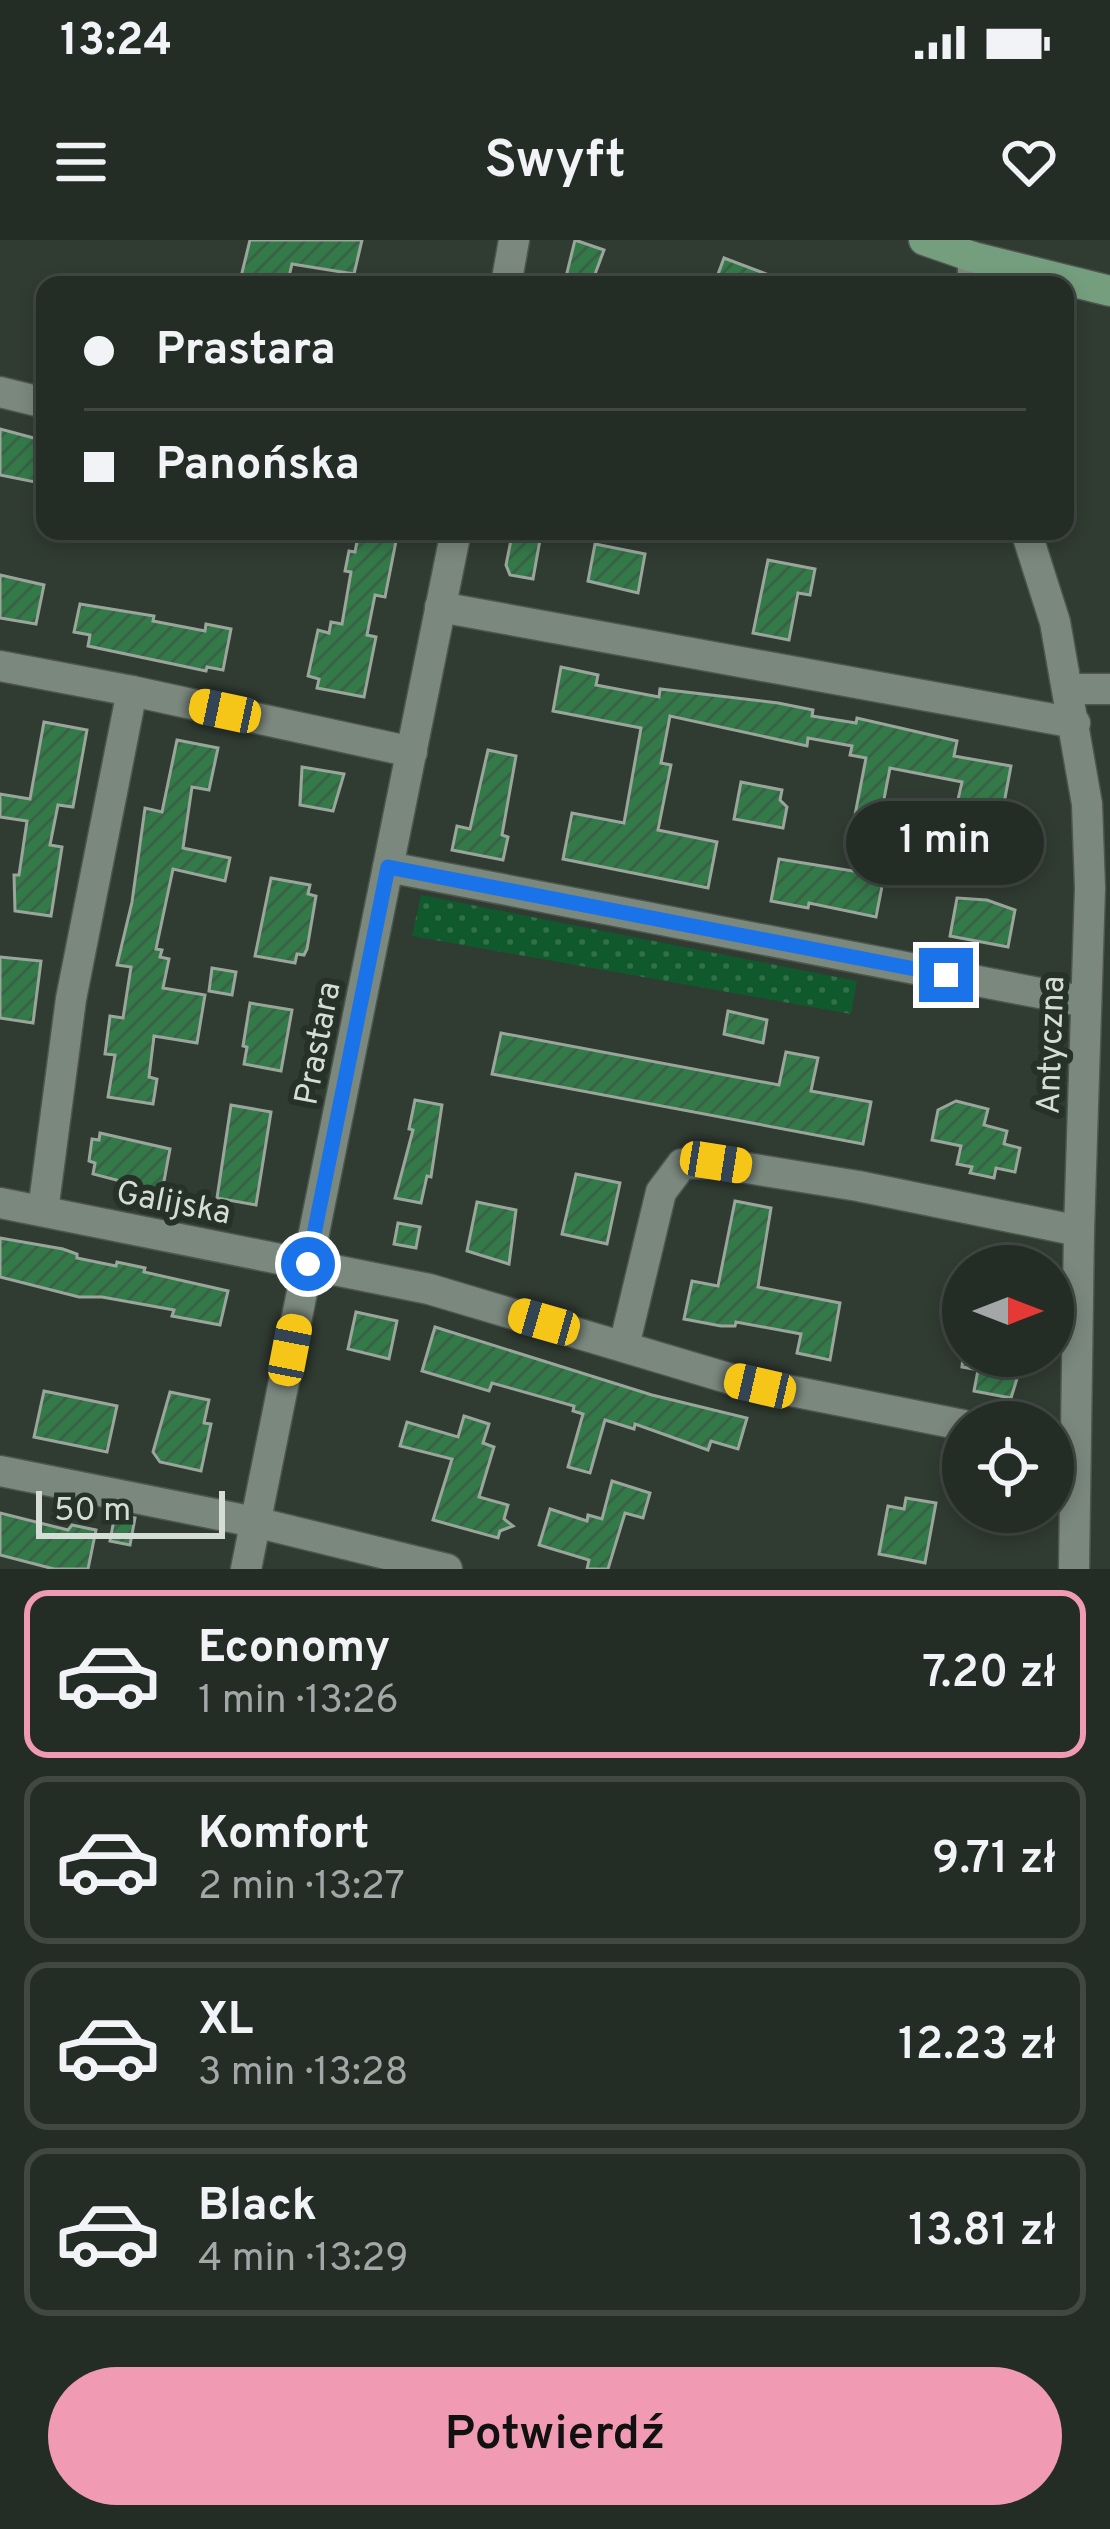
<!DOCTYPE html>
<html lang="pl">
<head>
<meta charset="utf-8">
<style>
  body { margin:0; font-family:Overpass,sans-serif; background:#303832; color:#f1f3f6; height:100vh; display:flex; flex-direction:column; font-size:45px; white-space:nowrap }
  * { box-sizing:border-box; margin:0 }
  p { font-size:39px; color:#a3a7a7 }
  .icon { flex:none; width:66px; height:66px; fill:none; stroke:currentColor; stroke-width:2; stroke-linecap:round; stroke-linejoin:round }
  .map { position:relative; height:1329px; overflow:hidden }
  .drawer { display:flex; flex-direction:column; background:#242c26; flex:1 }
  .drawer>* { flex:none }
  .top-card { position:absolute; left:36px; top:36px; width:1038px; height:264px; border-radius:24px; box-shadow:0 6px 18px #0003,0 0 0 3px #414843; display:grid; align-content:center; height:264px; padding:0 48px; background:#242c26 }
  .needle { width:78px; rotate:90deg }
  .controls { position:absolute; left:942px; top:1005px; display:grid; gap:24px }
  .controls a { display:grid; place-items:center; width:132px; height:132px; border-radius:50%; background:#242c26; box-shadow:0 6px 18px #0003,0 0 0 3px #414843; font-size:60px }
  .scale { position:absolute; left:36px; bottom:30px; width:189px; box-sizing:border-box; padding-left:12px; border:6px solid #d6ddd7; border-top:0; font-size:33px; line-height:42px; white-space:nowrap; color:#d6ddd7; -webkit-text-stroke:9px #263128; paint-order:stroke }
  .end { position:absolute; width:54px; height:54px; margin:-27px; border:15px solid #1a73e8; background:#fff; box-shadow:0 0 0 6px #fff }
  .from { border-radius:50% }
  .bubble { position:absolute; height:84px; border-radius:42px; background:#242c26; box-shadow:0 6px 18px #0003,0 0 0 3px #414843; font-size:39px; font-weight:600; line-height:84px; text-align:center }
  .car { position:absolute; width:36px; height:72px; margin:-36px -18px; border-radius:15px; box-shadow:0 0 9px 3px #0007; background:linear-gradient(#f5c518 24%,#345 0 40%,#f5c518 0 76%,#345 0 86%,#f5c518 0) }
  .top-card b { display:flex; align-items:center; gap:42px; height:114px; font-size:45px }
  .top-card b+b { border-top:3px solid #414843 }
  .top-card i { width:30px; height:30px; background:#f1f3f6 }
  ul { padding:21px 0 0; list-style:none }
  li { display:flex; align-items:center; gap:36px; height:168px; margin:0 24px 18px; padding:0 24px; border:6px solid #414843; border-radius:24px }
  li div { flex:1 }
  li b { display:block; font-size:45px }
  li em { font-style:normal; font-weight:600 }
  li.selected { border-color:#f19ab3 }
  li>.icon { width:108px; height:108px; stroke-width:1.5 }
  .button { display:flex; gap:24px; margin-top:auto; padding:24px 48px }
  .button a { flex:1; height:138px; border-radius:72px; background:#f19ab3; color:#111; font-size:48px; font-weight:600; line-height:138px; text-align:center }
  .status { display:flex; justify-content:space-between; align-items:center; height:84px; padding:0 60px; background:#242c26; direction:ltr }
  .status svg { height:33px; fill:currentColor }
  header { display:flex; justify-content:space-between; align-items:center; height:156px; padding:0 48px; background:#242c26; font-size:54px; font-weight:600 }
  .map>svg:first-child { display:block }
  .park { fill:url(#park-dots) }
  .building { fill:url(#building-hatch); stroke:#9aa69c; stroke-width:3 }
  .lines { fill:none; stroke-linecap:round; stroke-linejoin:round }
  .minor-casing { stroke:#4d564f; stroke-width:33 }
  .major-casing { stroke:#4d564f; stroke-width:33 }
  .minor { stroke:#7b887e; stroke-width:30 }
  .major { stroke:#749e7e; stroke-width:30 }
  .route { stroke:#1a73e8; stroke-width:15 }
  .labels { text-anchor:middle; stroke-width:12; stroke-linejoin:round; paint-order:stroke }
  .street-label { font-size:33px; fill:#d6ddd7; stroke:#263128 }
</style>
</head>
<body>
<div class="status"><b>13:24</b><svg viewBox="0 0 49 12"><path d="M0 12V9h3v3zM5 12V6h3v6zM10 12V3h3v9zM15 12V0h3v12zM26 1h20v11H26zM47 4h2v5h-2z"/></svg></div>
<header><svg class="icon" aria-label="menu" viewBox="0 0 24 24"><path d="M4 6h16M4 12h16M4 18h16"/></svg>Swyft<svg class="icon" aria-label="heart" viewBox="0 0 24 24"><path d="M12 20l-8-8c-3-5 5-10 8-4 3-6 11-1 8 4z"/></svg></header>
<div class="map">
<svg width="1110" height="1329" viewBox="0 0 1110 1329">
  <defs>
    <pattern id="park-dots" width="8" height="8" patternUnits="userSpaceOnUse" patternTransform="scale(3)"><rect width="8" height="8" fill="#10592c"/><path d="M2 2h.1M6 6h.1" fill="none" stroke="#32704a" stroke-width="1.8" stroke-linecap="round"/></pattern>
    <pattern id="building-hatch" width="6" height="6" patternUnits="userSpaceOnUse" patternTransform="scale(3)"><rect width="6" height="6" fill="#347a49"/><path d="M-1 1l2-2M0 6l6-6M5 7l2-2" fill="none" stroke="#396145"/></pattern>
  </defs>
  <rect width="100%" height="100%" fill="#303b32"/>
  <path class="park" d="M421,655L857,741L851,774L412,696Z"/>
  <g class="building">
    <path d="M250,0H362L354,34L292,24L287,45H239Z"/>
    <path d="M575,0L604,10L591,45H564Z"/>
    <path d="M724,18L790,43V45H714Z"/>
    <path d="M0,189L45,201V244L0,235Z"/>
    <path d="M359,291H398L385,357L375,355L367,395L376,397L364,457L317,448L319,439L308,436L318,390L329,393L331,382L342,384L351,332L345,331L349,311L355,312Z"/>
    <path d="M512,295L540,300L533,339L510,335L506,325Z"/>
    <path d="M595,304L645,314L638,353L588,341Z"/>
    <path d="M768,320L815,329L810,355L798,353L789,400L753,393Z"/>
    <path d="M0,335L44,345L36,384L0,378Z"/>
    <path d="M80,364L154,376L153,381L205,391L206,384L231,389L223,430L207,427L206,431L88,406L90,395L74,392Z"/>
    <path d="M561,427L598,435L596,445L659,457L660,449L778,463L813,470L812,476L856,483L857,478L957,501L954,516L1011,526L1002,574L995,573L988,607L949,599L962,542L890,528L879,585L854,580L866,518L850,515L852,506L808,498L807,506L670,476L661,523L671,525L658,590L717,602L708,648L563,619L572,573L624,583L641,488L553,471Z"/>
    <path d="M44,482L87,490L73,567L58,565L50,605L62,607L51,676L15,671L14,635H19L27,581L0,577V554L30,559Z"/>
    <path d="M177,500L218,508L209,550L192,547L183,608L230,618L225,641L173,629L156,709L162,710L160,717L169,719L163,748L205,755L197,803L154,796L149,837L157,839L153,864L108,857L115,815L105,814L110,776L123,778L131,727L117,725L132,662L145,568L162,572Z"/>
    <path d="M488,510L516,516L502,595L508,597L503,620L452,610L457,586L470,589Z"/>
    <path d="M302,527L344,534L333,571L300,565Z"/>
    <path d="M741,542L782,550L780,560L787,567L783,588L734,579Z"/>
    <path d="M779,619L884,636L876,677L809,663L808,668L771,661Z"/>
    <path d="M271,638L310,645L308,654L316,656L307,709L304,715L297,714L295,723L255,716Z"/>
    <path d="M957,658L987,660L1015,670L1008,707L950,696Z"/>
    <path d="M0,717L41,721L33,783L0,778Z"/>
    <path d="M212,728L236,732L232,755L209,751Z"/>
    <path d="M250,763L292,770L281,831L244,824L247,807L243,806Z"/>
    <path d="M728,771L767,780L763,803L724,794Z"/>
    <path d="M501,793L779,845L786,812L818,818L811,851L871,862L863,904L492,834Z"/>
    <path d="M415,860L442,865L431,937L427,936L421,963L395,958L413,890L409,889Z"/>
    <path d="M956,861L988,869L984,885L1007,891L1004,904L1020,908L1015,932L996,928L994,938L970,933L972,927L957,924L961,906L932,900L938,870Z"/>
    <path d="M231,865L271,872L256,965L217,958Z"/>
    <path d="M100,893L170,909L162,952L93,934L95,923L89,921L92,899L99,900Z"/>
    <path d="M576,934L620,943L607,1004L562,994Z"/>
    <path d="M735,961L771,968L758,1047L840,1063L830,1120L797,1113L801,1094L736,1082L735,1086H721L684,1079L692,1041L718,1046Z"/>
    <path d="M477,962L516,970L509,1024L467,1011Z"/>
    <path d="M398,983L420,987L416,1008L394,1004Z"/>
    <path d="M0,998L63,1009L77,1014V1018L116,1026L117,1022L145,1028L144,1032L228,1051L220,1085L172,1076L174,1070L102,1057H79L0,1037Z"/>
    <path d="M356,1072L397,1081L389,1119L348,1109Z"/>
    <path d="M435,1087L652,1155L747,1178L738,1209L711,1201L708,1210L635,1184L634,1189L605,1180L590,1233L568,1227L583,1174L573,1171L574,1166L492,1143L489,1151L422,1131Z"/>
    <path d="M963,1116H1024L1011,1158L974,1151L978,1130L962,1127Z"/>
    <path d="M44,1151L117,1166L107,1212L34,1197Z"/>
    <path d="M170,1152L209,1160L204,1183L211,1184L201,1231L160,1222L153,1212Z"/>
    <path d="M464,1176L489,1184L483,1203L494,1207L479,1257L508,1265L504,1279L513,1286L500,1291L498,1298L433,1280L452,1219L400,1206L407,1182L458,1197Z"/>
    <path d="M612,1241L650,1253L643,1278L625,1273L608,1329H587L589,1320L539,1305L550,1269L587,1281L588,1275L602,1279Z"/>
    <path d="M906,1258L936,1263L925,1323L879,1314L888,1266L904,1269Z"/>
    <path d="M0,1273L68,1290L72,1285L96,1290L88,1329H54L0,1315Z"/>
    <path d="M115,1274L135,1278L130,1305L110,1301Z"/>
  </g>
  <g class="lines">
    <defs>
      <g id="minor">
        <path d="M506,45L514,0"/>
        <path d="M973,45V17"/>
        <path d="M0,152L45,163"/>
        <path d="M1026,291L1055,382L1087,564L1090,648L1079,991L1074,1329"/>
        <path d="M440,367L1075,483"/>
        <path d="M0,426L132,451L412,512"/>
        <path d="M1068,449H1110"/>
        <path d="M388,627L1086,762"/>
        <path d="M0,963L429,1049L731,1139L963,1185"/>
        <path d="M43,971L71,759L132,451"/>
        <path d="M624,1106L661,952L682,924L716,923L858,946L1079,991"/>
        <path d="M0,1231L255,1282L447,1329"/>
        <path d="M246,1329L456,291"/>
      </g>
      <path id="major" d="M924,0L973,17L1110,51"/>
    </defs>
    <use href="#minor" class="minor-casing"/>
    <use href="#major" class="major-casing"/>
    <use href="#minor" class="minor"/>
    <use href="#major" class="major"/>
  </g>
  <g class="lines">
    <path class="route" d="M308,1024L388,627L946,735"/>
  </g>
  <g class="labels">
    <g class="street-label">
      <text transform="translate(316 803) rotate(-79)" y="12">Prastara</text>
      <text transform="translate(1049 805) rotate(-88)" y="12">Antyczna</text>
      <text transform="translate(174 961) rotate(11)" y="12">Galijska</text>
    </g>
  </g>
</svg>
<div class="controls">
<a><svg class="needle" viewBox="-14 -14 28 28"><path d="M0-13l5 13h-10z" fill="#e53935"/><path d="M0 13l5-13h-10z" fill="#a3a7a7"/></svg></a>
<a><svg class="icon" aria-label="locate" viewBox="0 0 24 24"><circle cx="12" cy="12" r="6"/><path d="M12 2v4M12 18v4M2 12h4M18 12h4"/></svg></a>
</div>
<div class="scale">50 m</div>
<i class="end from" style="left:308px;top:1024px"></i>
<i class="end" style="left:946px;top:735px"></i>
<div class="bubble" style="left:846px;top:561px;width:198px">1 min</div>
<i class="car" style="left:225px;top:471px;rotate:282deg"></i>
<i class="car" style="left:716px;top:922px;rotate:99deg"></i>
<i class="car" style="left:544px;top:1082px;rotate:286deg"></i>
<i class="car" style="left:290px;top:1110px;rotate:11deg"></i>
<i class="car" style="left:760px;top:1146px;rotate:283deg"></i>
<div class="top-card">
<b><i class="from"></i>Prastara</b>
<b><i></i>Panońska</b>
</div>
</div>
<section class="drawer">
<ul>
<li class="selected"><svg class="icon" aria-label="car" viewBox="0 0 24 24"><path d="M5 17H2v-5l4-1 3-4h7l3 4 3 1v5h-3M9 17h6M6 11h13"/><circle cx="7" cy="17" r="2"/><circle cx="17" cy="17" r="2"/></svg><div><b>Economy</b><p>1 min · 13:26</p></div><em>7.20 zł</em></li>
<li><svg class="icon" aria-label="car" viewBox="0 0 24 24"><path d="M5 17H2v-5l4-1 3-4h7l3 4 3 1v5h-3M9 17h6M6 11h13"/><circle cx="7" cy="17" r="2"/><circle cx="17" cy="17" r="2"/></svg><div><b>Komfort</b><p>2 min · 13:27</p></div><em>9.71 zł</em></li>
<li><svg class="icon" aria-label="car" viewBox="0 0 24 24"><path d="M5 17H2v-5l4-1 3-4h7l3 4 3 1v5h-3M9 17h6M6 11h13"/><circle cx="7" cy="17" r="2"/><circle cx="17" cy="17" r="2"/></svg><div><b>XL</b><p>3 min · 13:28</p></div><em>12.23 zł</em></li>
<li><svg class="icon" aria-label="car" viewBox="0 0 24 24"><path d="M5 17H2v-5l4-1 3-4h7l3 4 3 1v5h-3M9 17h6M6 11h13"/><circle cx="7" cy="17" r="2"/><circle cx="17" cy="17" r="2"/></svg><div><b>Black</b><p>4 min · 13:29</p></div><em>13.81 zł</em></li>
</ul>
<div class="button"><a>Potwierdź</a></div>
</section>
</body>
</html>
